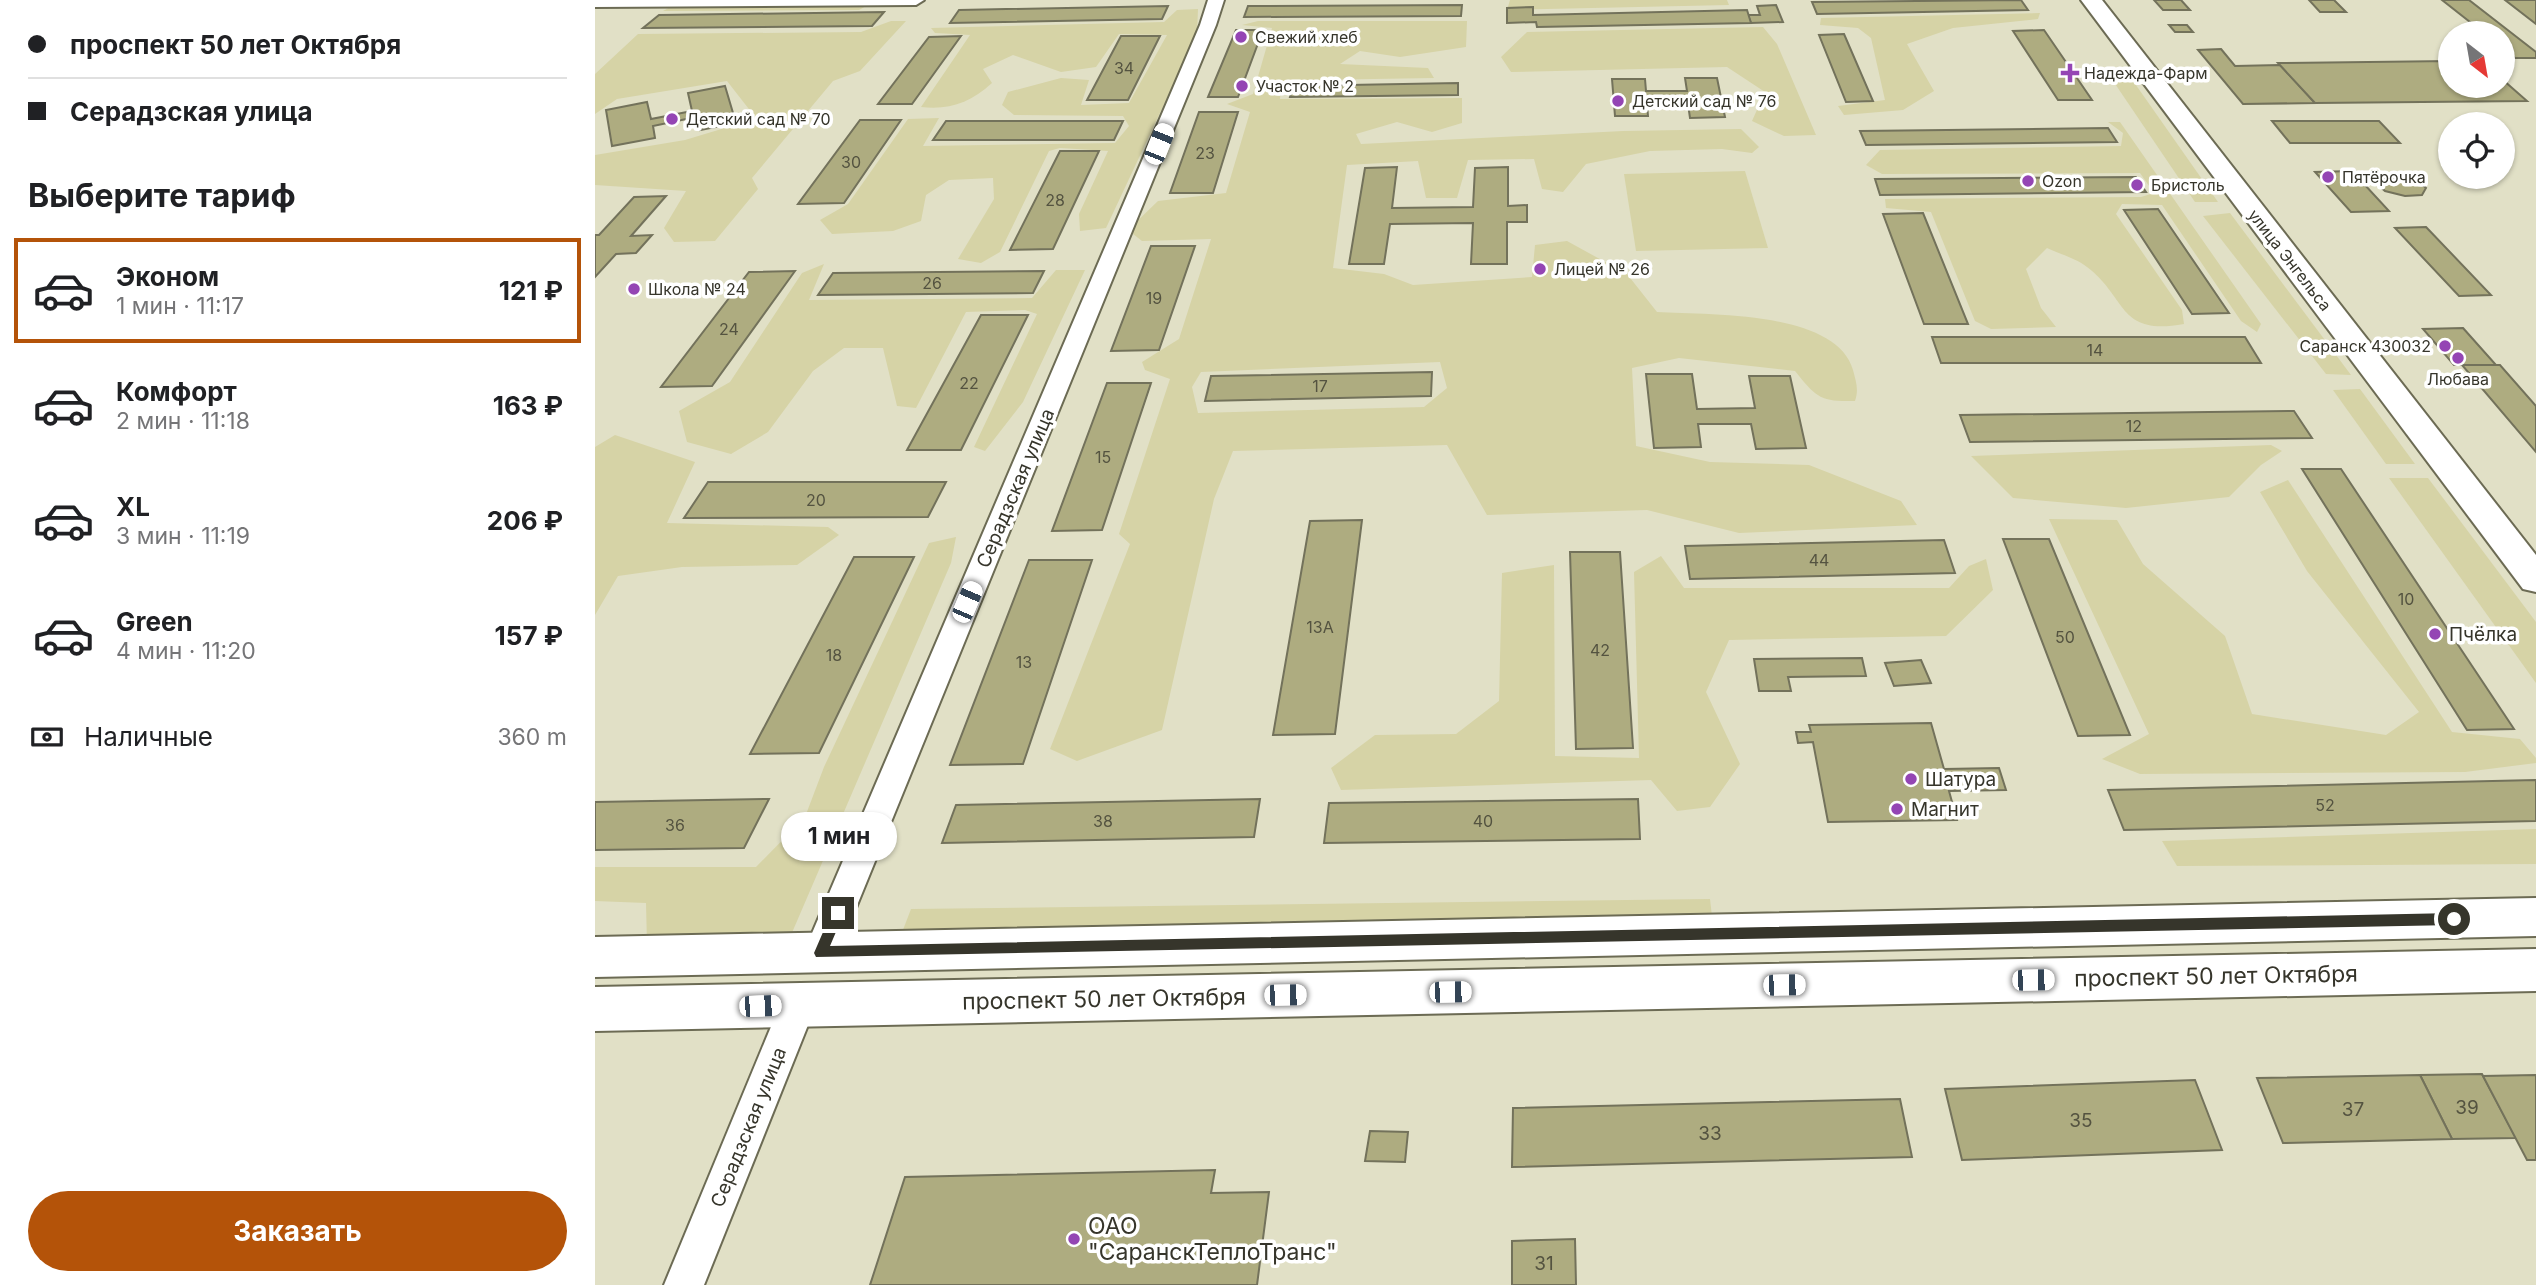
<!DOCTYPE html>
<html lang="ru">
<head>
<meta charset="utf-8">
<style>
  body { margin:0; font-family:Inter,sans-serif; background:#f2f2f2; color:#202124; height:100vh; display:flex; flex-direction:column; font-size:26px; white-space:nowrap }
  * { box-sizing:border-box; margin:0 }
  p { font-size:23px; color:#757577 }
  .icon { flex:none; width:38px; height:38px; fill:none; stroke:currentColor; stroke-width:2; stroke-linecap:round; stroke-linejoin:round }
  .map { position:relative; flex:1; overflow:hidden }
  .details { display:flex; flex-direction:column; background:#fff; width:595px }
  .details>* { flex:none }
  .guide { display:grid; align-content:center; height:154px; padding:0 28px; background:#fff }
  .needle { width:46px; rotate:149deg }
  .tools { position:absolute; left:1843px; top:21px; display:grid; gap:14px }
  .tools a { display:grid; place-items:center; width:77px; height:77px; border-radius:50%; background:#fff; box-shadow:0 2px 5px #0004; font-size:35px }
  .end { position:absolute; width:32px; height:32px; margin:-16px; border:9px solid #36352b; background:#fff; box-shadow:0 0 0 4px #fff }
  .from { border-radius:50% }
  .bubble { position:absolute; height:49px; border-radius:24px; background:#fff; box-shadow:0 2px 5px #0004; font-size:23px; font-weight:700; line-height:49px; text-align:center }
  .car { position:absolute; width:21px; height:42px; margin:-21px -10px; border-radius:9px; box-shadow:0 0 5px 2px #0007; background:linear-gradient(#fff 24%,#345 0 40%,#fff 0 76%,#345 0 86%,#fff 0) }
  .guide b { display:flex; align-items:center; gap:24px; height:66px; font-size:26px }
  .guide b+b { border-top:2px solid #e0e0e0 }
  .guide i { width:18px; height:18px; background:#202124 }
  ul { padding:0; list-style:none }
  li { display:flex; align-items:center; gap:21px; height:105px; margin:0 14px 10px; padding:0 14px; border:4px solid transparent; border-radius:0px }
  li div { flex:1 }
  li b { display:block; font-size:26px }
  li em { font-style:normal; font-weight:700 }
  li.on { border-color:#b45309 }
  li>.icon { width:63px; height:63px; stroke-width:1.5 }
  h2 { padding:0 28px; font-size:32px; line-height:84px }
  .pay { display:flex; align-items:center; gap:18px; height:77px; padding:0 28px; font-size:26px }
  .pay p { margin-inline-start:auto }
  .action { display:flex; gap:14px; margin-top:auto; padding:14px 28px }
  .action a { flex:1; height:80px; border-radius:42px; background:#b45309; color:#fff; font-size:28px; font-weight:700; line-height:80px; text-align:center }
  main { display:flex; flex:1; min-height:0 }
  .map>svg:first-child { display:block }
  .green { fill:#d6d3a6; fill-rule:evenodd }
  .building { fill:#aeac80; stroke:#73725b; stroke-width:2 }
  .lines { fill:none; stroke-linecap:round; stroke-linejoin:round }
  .street-casing { stroke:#6c6b54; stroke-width:4 }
  .secondary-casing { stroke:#6c6b54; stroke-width:4 }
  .street { fill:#fff; fill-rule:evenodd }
  .secondary { fill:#fff; fill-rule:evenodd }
  .route { fill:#36352b }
  .poi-dot { fill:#9445b4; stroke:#fff; stroke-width:2.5 }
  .labels { text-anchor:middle; stroke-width:7; stroke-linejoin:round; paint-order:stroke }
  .far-poi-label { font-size:16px; fill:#36352b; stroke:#fff; text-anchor:start }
  .number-label { font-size:16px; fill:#545340 }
  .far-street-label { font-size:16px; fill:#36352b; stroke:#fff }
  .street-label { font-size:19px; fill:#36352b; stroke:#fff }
  .poi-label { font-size:19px; fill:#36352b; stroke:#fff; text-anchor:start }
  .near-number-label { font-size:19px; fill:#545340 }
  .near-street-label { font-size:23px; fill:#36352b; stroke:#fff }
  .near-poi-label { font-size:23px; fill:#36352b; stroke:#fff; text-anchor:start }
</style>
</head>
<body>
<main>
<section class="details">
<div class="guide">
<b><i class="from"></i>проспект 50 лет Октября</b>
<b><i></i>Серадзская улица</b>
</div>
<h2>Выберите тариф</h2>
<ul>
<li class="on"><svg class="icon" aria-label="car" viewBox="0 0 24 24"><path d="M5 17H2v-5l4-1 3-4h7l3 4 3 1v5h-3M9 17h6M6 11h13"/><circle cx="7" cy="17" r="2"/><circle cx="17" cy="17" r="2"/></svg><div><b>Эконом</b><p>1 мин · 11:17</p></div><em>121 ₽</em></li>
<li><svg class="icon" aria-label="car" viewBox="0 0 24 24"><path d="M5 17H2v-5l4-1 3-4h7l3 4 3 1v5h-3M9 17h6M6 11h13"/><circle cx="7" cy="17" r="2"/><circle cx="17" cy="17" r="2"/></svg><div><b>Комфорт</b><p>2 мин · 11:18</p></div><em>163 ₽</em></li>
<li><svg class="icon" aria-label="car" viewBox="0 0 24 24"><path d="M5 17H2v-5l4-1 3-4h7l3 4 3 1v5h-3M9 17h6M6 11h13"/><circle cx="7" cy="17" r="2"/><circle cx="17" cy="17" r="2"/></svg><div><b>XL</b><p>3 мин · 11:19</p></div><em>206 ₽</em></li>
<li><svg class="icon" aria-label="car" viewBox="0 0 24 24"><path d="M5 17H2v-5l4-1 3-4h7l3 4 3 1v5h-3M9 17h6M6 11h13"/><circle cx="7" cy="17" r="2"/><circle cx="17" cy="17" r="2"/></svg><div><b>Green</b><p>4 мин · 11:20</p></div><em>157 ₽</em></li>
</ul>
<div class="pay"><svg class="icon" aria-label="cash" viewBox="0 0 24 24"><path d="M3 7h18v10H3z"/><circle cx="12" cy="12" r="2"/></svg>Наличные<p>360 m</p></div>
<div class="action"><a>Заказать</a></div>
</section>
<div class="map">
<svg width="1941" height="1285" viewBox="0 0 1941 1285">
  <rect width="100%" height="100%" fill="#e1e0c6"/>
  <g class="green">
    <path d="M915,0H1132L1134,5L912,10Z"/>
    <path d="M79,5H273L264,10L68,11Z"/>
    <path d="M603,9L602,34L511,228L485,231L484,214L513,151L465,148L454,151L405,252L386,263L363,259L399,199L398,178L354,180L331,195L326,221L298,231L237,234L225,220L253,204L313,119L344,118L328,146L520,143L534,126L528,116L419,115L407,105L413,92L466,78L494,80L486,105L534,103L572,35L524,34L501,67L466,72L418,55L388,69L397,83C375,103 355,110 326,107L375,35L340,33L336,28L569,22L582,10Z"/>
    <path d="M1445,13L1443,19L1358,28L1312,44L1339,91L1308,110L1249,115L1243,106L1290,100L1276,38L1263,28L1225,25L1226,18Z"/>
    <path d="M296,21H311L265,71L238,81L157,178L163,189L120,241L79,242L69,228L91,191L0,185V155L90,140L153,121L157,113L132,81L22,99L0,114V74L43,34L266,32Z"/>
    <path d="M663,21H872L871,47L805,57L765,51L745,64L833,68L839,78L718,80L686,88L685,99L867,98V123L837,132L802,122L761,134L766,144L1028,131L1146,129L1164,147L1157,153L1127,149L1055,151L991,164L968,192L947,189L939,159L873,160L862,198H831L823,161L752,165L738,268L789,274L818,285L937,277L940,245L972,241L1032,274L1062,312C1112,315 1241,310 1258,370C1261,382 1264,389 1260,401C1225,402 1221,397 1200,371L1084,358L1037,368L1041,446L1115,462L1214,465L1306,501L1322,525L1144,533L1052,510L892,515L852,445L638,451L619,499L567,730L482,761L455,749L535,544L524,534L575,379L550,370L547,362L584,339L616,239L547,241L533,230L563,201L631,193L655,112L632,104L658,94L677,28L647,25ZM845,362L852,388L829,407L603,413L597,387L606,372Z"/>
    <path d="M1168,27L1182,44L1221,135L1189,136L1157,121L1170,92L1132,67L916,72L906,57L932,32Z"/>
    <path d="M1529,68L1623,202H1600L1510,69Z"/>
    <path d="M1513,122H1525L1666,324L1662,332L1646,321L1567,205L1527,204L1521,214L1587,310L1589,324C1522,336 1533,298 1492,267C1481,258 1464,254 1452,248L1431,269L1446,308L1461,327L1396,329L1380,321L1336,212L1291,208L1290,199L1546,197L1559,193L1545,173L1287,174L1271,165L1285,150L1526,146L1528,133Z"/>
    <path d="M1150,171L1173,248L1041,251L1029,174Z"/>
    <path d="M1635,213L1756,375L1731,374L1608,216Z"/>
    <path d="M229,264L214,300L437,298L461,270H490L428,402L390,451L379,447L442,314L430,310L371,312L321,408L302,406L288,348H249L218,371L173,432L136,454L92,442L84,411L135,382L207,273Z"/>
    <path d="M1765,389L1820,464H1791L1738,390Z"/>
    <path d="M20,435L100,462L72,523L233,527L244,535L202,565L87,567L23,576L0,615V447Z"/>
    <path d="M1676,445L1687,451L1666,465L1634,497L1531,508L1418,498L1376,456Z"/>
    <path d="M1794,478H1833L1941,622V683Z"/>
    <path d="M1693,480L1857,732L1925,739L1941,758V763L1870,772L1545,774L1507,759L1554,734L1454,519L1522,520L1548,564L1630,636L1657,714L1791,735L1824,712L1712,571L1665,492Z"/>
    <path d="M361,537L356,563L193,942L52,945L51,903L0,901V867H161L210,817L229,767L334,543Z"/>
    <path d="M1066,556L1089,588H1354L1374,566L1391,559L1398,590L1351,636L1134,640L1111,692L1145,764L1115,807L1082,811L1056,780L746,790L736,768L780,735L861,734L904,701L907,573L959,565L960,756L1044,758L1039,572Z"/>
    <path d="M1941,829V864L1582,866L1567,841Z"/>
    <path d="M1115,899L1118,925L306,935L316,909Z"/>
  </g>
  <g class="building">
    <path d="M1426,0L1433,10L1222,14L1217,2Z"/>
    <path d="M1559,0H1586L1595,10H1568Z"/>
    <path d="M1714,0H1739L1751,12H1725Z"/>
    <path d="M1847,0H1874L1941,52V58H1920L1908,48V33H1889Z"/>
    <path d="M1910,0H1941V24Z"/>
    <path d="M867,5L866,16L649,17L653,6Z"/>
    <path d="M1181,5L1188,22L1156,23L1153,15H1165L1162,6Z"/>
    <path d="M573,6L567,19L355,23L364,10Z"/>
    <path d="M938,7V15L1152,10L1156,23L942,27L941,22L912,23V8Z"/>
    <path d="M289,12L277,26L48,28L64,15Z"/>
    <path d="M1574,25H1592L1598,32H1580Z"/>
    <path d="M641,30H668L643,97H613Z"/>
    <path d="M1449,30L1497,100H1463L1418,31Z"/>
    <path d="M1249,34L1278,101L1251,102L1224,35Z"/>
    <path d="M366,36L317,104H283L334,37Z"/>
    <path d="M526,36H565L533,100H492Z"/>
    <path d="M1626,49L1640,66L1685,65L1720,103L1648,104L1603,50Z"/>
    <path d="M1855,61V86H1908V80L1932,101L1720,103L1683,63Z"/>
    <path d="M1090,78H1122L1130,117L1095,118L1093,104L1052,105L1053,116H1020L1017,79H1050L1051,91H1092Z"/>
    <path d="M863,83V95L695,97L698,86Z"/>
    <path d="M130,86L141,123L105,130L101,117L58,126L60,138L17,146L11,110L52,102L56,119L97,111L93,93Z"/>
    <path d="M604,112H643L618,193H575Z"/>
    <path d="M265,120H306L249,203L203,204Z"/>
    <path d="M351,121H528L519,140H338Z"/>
    <path d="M1677,121H1784L1805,143H1695Z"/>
    <path d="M1513,128L1522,142L1271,145L1265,131Z"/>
    <path d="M465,151H504L458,249L415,250Z"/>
    <path d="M802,167L797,208L878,207L880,168L913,167V206L932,205V222H912V264H876L878,223L795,224L789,264H754L770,168Z"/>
    <path d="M1757,171L1794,211L1756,212L1720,172Z"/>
    <path d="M1801,174L1821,179L1831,188L1827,195L1810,196L1790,191L1780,182L1785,175Z"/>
    <path d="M1541,177L1551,192L1285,195L1280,179Z"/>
    <path d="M71,196L36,236L57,235L41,253L21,254L0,277V235H4L39,197Z"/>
    <path d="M1563,209L1634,313L1597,314L1529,210Z"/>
    <path d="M1328,213L1373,324H1329L1288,214Z"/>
    <path d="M1831,227L1896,295L1864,296L1800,228Z"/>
    <path d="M556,246H600L564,350L516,351Z"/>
    <path d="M200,271L117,386L66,387L154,272Z"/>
    <path d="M449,271L438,293L223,295L238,273Z"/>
    <path d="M386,315H433L366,450H312Z"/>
    <path d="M1868,328L1901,365H1859L1828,329Z"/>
    <path d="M1337,337H1650L1666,363H1346Z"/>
    <path d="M1867,365H1905L1941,406V452Z"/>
    <path d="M837,372L836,396L610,401L616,376Z"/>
    <path d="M1051,374H1097L1102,409L1160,408L1154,376H1195L1211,448L1161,449L1156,424H1103L1106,447L1059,448Z"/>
    <path d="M512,383H556L507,530L457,531Z"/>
    <path d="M1699,411L1717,438L1375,442L1365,415Z"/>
    <path d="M1707,469H1746L1919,729L1872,730Z"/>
    <path d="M113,482H351L333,517L89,518Z"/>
    <path d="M767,520L740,734L678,735L715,521Z"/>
    <path d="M1408,539H1454L1535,735L1483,736Z"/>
    <path d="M1349,540L1360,573L1095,579L1090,546Z"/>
    <path d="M975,552H1025L1038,748L981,749Z"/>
    <path d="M259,557H319L224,753L155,754Z"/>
    <path d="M434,560H497L428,764L355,765Z"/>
    <path d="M1267,658L1271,676L1193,677L1196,691H1164L1159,659Z"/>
    <path d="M1326,660L1336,683L1299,686L1290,663Z"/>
    <path d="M1336,723L1349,769L1404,768L1411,790L1354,791L1362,820L1233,822L1218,742L1203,743L1201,732H1216L1214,725Z"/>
    <path d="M1941,780V821L1529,830L1513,790Z"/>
    <path d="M174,799L149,848L0,850V802Z"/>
    <path d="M665,799L659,837L347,843L361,805Z"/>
    <path d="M1043,799L1045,839L729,843L734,803Z"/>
    <path d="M1887,1074L1921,1138L1857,1139L1825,1075Z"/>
    <path d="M1825,1075L1857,1139L1688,1143L1662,1078Z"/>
    <path d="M1941,1075V1160H1932L1888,1076Z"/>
    <path d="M1600,1080L1627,1150L1367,1160L1350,1089Z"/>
    <path d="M1305,1099L1317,1157L917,1167L918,1108Z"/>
    <path d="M775,1131L813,1132L810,1162L770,1161Z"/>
    <path d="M620,1170L616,1193L674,1192L662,1285H275L310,1177Z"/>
    <path d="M980,1239L981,1285H917V1241Z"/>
  </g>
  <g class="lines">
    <defs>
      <g id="street">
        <path d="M0,0H329L321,5L0,7Z"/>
        <path d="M613,0H629L621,25L243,952L238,962L226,967L214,962L209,952L605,25Z"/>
        <path d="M203,989L215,994L221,1005L109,1285H69L185,1005L191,994Z"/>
      </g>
      <g id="secondary">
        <path d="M1486,0H1507L1941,555V592L1928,589Z"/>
        <path d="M1941,898V936L0,977V937Z"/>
        <path d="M1941,949V991L0,1031V987Z"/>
      </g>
    </defs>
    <use href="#street" class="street-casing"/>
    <use href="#secondary" class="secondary-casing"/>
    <use href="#street" class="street"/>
    <use href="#secondary" class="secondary"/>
  </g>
  <path class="route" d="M243,907L249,913L235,946L1859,913L1866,919L1859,925L221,957L219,953L238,909Z"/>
  <g class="poi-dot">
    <circle cx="646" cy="37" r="7"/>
    <path d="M1471.5 62.5h7v7h7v7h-7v7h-7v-7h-7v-7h7z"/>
    <circle cx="647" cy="86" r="7"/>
    <circle cx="1023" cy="101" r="7"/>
    <circle cx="77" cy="119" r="7"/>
    <circle cx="1733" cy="177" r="7"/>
    <circle cx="1433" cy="181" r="7"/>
    <circle cx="1542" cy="185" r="7"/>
    <circle cx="945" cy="269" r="7"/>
    <circle cx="39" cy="289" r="7"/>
    <circle cx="1850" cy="346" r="7"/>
    <circle cx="1863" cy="358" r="7"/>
    <circle cx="1840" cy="634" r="7"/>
    <circle cx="1316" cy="779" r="7"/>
    <circle cx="1302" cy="809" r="7"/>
    <circle cx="479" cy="1239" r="7"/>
  </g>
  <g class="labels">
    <g class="far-poi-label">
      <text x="660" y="43">Свежий хлеб</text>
      <text x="1489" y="79">Надежда-Фарм</text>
      <text x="661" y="92">Участок № 2</text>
      <text x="1037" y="107">Детский сад № 76</text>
      <text x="91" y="125">Детский сад № 70</text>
      <text x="1747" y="183">Пятёрочка</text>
      <text x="1447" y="187">Ozon</text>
      <text x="1556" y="191">Бристоль</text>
      <text x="959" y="275">Лицей № 26</text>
      <text x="53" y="295">Школа № 24</text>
      <text x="1836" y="352" text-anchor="end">Саранск 430032</text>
      <text x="1863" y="385" text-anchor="middle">Любава</text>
    </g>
    <g class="number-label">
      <text x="529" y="74">34</text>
      <text x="610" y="159">23</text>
      <text x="256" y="168">30</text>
      <text x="460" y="206">28</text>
      <text x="337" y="289">26</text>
      <text x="559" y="304">19</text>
      <text x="134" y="335">24</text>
      <text x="1500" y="356">14</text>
      <text x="374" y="389">22</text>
      <text x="725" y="392">17</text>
      <text x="1539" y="432">12</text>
      <text x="508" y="463">15</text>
      <text x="221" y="506">20</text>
      <text x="1224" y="566">44</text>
      <text x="1811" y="605">10</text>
      <text x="725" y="633">13А</text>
      <text x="1470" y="643">50</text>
      <text x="1005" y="656">42</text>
      <text x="239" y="661">18</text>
      <text x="429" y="668">13</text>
      <text x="1730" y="811">52</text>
      <text x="508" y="827">38</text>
      <text x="888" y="827">40</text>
      <text x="80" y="831">36</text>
    </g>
    <g class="far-street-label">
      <text transform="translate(1695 260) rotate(52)" y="6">улица Энгельса</text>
    </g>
    <g class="street-label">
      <text transform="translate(420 488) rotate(-67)" y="7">Серадзская улица</text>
      <text transform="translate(153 1127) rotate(-68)" y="7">Серадзская улица</text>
    </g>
    <g class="poi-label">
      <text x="1854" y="641">Пчёлка</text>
      <text x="1330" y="786">Шатура</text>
      <text x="1316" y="816">Магнит</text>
    </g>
    <g class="near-number-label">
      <text x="1872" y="1114">39</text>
      <text x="1758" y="1116">37</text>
      <text x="1486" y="1127">35</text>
      <text x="1115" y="1140">33</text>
      <text x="949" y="1270">31</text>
    </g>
    <g class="near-street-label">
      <text transform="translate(1621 976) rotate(-1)" y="8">проспект 50 лет Октября</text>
      <text transform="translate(509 999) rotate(-1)" y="8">проспект 50 лет Октября</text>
    </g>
    <g class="near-poi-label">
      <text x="493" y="1234">ОАО<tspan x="493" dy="26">"СаранскТеплоТранс"</tspan></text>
    </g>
  </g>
</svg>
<div class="tools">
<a><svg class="needle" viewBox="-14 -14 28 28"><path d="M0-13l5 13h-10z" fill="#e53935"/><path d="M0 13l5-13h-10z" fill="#757577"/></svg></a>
<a><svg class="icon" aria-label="locate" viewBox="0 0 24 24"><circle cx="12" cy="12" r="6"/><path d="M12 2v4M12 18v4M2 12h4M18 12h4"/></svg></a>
</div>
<i class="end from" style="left:1859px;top:919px"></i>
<i class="end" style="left:243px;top:913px"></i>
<div class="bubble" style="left:186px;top:812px;width:116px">1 мин</div>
<i class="car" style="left:564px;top:144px;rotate:22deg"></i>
<i class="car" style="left:372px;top:602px;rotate:23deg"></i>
<i class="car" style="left:1438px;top:980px;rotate:89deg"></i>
<i class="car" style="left:1189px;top:985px;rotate:89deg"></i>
<i class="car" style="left:855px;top:992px;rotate:89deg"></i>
<i class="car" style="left:690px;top:995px;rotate:89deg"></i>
<i class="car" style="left:165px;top:1006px;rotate:88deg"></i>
</div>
</main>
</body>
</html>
